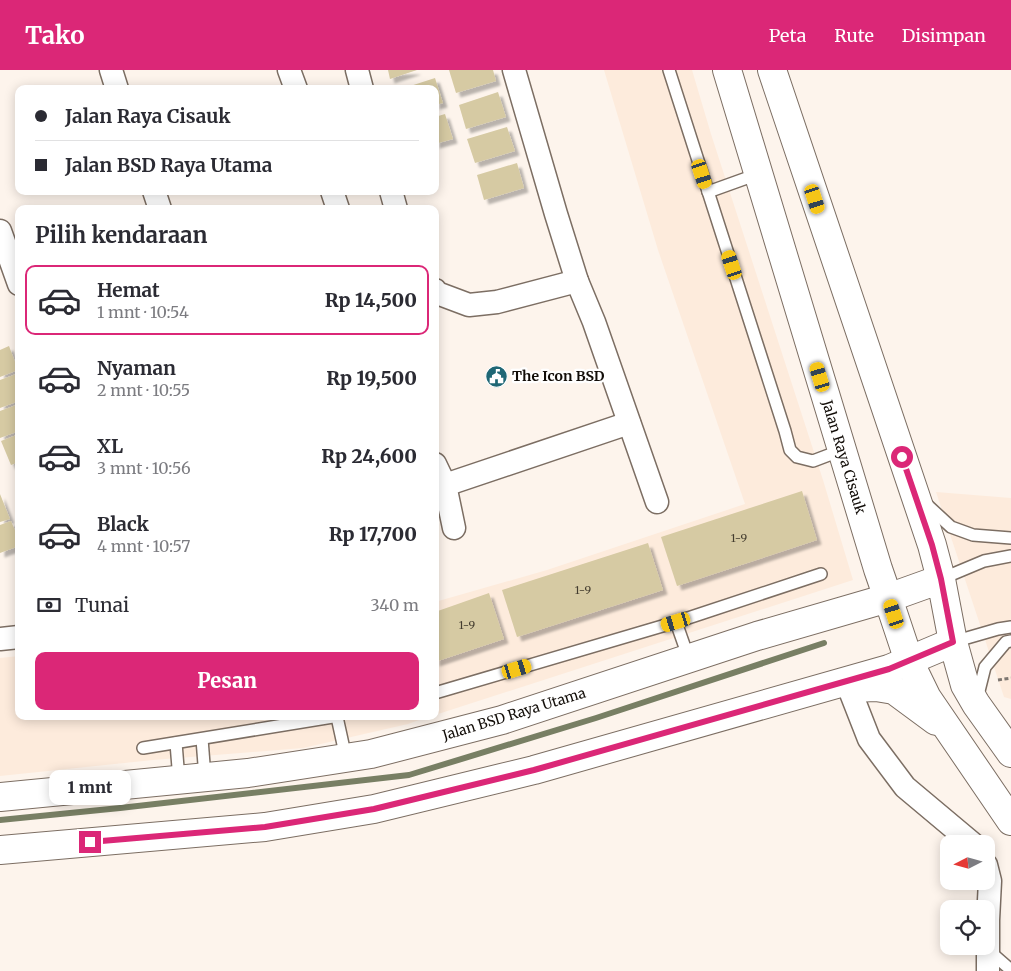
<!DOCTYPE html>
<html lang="id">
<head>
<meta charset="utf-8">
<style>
  body { margin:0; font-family:Merriweather,serif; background:#f7f7f7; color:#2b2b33; height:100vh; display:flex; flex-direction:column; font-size:19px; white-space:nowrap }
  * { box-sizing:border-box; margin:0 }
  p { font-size:16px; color:#7c7c81 }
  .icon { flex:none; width:28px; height:28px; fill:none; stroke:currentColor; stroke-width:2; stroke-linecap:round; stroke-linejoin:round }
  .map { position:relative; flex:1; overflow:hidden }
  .drawer { position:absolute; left:15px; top:135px; width:424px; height:515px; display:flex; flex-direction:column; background:#fff; border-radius:10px; box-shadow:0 2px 12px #0003 }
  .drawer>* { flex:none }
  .top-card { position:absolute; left:15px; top:15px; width:424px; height:110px; border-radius:10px; box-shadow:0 2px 12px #0003; display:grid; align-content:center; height:110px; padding:0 20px; background:#fff }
  .needle { width:32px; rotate:264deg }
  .fabs { position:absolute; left:940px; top:765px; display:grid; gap:10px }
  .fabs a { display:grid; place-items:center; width:55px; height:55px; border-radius:10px; background:#fff; box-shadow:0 2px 12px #0003; font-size:25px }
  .end { position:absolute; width:22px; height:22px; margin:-11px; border:6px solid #db2777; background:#fff; box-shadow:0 0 0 2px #fff }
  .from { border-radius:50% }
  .bubble { position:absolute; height:35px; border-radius:10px; background:#fff; box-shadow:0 2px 12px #0003; font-size:16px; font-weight:800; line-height:35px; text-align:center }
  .car { position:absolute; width:15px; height:30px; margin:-15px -8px; border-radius:6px; box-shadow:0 0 4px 1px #0007; background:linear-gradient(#f5c518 24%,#345 0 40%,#f5c518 0 76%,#345 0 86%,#f5c518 0) }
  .top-card b { display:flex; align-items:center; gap:18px; height:48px; font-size:19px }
  .top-card b+b { border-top:1px solid #e1e1e2 }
  .top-card i { width:12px; height:12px; background:#2b2b33 }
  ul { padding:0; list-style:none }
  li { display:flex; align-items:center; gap:15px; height:70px; margin:0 10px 8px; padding:0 10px; border:2px solid transparent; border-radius:10px }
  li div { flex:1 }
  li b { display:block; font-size:19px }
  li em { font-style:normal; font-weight:800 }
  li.selected { border-color:#db2777 }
  li>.icon { width:45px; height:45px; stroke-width:1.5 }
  h2 { padding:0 20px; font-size:22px; line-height:60px }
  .pay { display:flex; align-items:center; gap:12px; height:55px; padding:0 20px; font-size:19px }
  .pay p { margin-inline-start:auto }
  .action { display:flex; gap:10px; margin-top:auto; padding:10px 20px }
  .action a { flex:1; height:58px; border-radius:10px; background:#db2777; color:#fff; font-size:20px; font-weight:800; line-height:58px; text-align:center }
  header { display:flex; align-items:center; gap:30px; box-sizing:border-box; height:70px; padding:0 25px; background:#db2777; color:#fff }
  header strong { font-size:24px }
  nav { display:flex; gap:28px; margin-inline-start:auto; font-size:18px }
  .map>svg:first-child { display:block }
  .built { fill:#fdebdc }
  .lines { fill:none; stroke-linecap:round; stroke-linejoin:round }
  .stream { stroke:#787f64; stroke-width:6 }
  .building { fill:#d6caa3; filter:url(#shadow) }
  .lane-casing { stroke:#7c6e63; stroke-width:14 }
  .street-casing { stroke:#7c6e63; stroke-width:25 }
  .secondary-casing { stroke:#7c6e63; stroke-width:30 }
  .primary-casing { stroke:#7c6e63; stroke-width:30 }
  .path { stroke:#7d7670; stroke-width:3; stroke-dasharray:4 2.5; stroke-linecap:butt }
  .lane { stroke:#fff; stroke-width:11 }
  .street { stroke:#fff; stroke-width:22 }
  .secondary { stroke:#fff; stroke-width:28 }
  .primary { stroke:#fff; stroke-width:28 }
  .route { stroke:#db2777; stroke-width:6 }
  .labels { text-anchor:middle; stroke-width:4.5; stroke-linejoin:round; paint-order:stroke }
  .number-label { font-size:11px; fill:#433c2f }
  .poi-label { font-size:14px; font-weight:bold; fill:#120d08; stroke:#fff; text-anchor:start }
  .street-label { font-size:14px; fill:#120d08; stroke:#fff }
</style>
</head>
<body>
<header>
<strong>Tako</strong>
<nav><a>Peta</a><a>Rute</a><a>Disimpan</a></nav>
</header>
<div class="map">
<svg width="1011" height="901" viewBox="0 0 1011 901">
  <defs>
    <filter id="shadow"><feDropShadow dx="4.5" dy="4.5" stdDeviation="1" flood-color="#0004"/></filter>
  </defs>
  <rect width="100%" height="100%" fill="#fdf4ec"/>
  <g class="built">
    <path d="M604,0H692L711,64L823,410L853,510L435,645V532L547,500L745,434L658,180Z"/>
    <path d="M936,422L1011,428V629L1004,627Z"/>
    <path d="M19,586V646H430L408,654L303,678L153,690L0,706V588Z"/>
  </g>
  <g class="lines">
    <path class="stream" d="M0,750L120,738L409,705L596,648L824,573"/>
  </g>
  <g class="building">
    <path d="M388,0H417L390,9Z"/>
    <path d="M449,0H493L496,11L456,23Z"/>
    <path d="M435,8L443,33L435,35V19H401Z"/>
    <path d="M498,22L506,47L466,59L459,35Z"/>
    <path d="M445,44L453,69L435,74V47Z"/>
    <path d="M507,57L515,81L475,93L467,69Z"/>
    <path d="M517,93L524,118L484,130L477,105Z"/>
    <path d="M9,276L18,300L0,307V280Z"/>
    <path d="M19,303V331L0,338V310Z"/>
    <path d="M19,334V361L0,368V341Z"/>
    <path d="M19,364V392L11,395L1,371Z"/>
    <path d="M802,421L817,470L677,516L661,467Z"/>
    <path d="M0,424L10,449L0,452Z"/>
    <path d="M11,451L19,470V476L0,483V455Z"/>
    <path d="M648,473L663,520L517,567L502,520Z"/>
    <path d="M489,523L504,569L435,592V542Z"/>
  </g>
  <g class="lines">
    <defs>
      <g id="lane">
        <path d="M669,0L785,361L790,380L797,387L813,391L842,380"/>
        <path d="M708,122L758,104"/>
        <path d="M925,433L951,457L973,465L1011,468"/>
        <path d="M941,509L984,491L1011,486"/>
        <path d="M953,572L998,559L1011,557"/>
        <path d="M689,589L676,552L821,504"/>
        <path d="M435,623L676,552"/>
        <path d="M977,629L985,597L1006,572L1011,571"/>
        <path d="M337,647L346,688"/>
        <path d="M202,669L205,707"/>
        <path d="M176,673L179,710"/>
        <path d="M143,678L339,646"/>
        <path d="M988,880L1011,900"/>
      </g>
      <g id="street">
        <path d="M111,0L117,19"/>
        <path d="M289,0L296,19"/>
        <path d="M357,0L362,19"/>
        <path d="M514,0L556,144L577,211L594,252L657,432"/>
        <path d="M154,121L160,139"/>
        <path d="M332,121L338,139"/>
        <path d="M391,121L396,139"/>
        <path d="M0,161L19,214"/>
        <path d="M435,220L437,223L469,235L497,232L577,211"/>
        <path d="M435,394L445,415L454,458"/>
        <path d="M445,415L629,353"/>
        <path d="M0,569L19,567"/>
        <path d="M849,618L869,669L905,717L973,774"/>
        <path d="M986,795L990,811L988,850V901"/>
      </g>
      <g id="secondary">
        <path d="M727,0L878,499L888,528"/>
        <path d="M772,0L932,475L941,509"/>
      </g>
      <g id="primary">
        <path d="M888,528L909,591L927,628L1011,751"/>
        <path d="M852,618L876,617L894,620L936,651"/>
        <path d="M0,727L248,703L371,684L502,650L757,566L888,528L941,509L953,572L965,615L976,634L1011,683"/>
        <path d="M0,780L265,757L374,739L534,700L889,599L953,572"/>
      </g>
    </defs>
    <use href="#lane" class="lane-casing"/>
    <use href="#street" class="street-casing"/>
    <use href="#secondary" class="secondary-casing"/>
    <use href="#primary" class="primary-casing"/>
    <path class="path" d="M998,610L1011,608"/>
    <use href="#lane" class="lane"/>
    <use href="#street" class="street"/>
    <use href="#secondary" class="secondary"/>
    <use href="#primary" class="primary"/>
  </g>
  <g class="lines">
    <path class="route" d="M90,772L265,757L374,739L534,700L889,599L953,572L941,509L932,475L902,387"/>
  </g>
  <defs>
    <symbol id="civic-disc" viewBox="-11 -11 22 22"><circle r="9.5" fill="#1f6775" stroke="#fff"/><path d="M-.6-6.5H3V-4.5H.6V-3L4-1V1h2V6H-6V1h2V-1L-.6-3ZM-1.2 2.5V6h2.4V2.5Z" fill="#fff"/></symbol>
  </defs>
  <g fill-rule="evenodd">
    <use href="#civic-disc" x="484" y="294" width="25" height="25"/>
  </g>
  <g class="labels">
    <g class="number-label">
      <text x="739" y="472">1-9</text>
      <text x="583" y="524">1-9</text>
      <text x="467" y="559">1-9</text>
    </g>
    <g class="poi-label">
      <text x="512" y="311">The Icon BSD</text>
    </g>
    <g class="street-label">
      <text transform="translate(844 387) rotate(73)" y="5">Jalan Raya Cisauk</text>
      <text transform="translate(514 644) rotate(-17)" y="5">Jalan BSD Raya Utama</text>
    </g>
  </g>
</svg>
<div class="fabs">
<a><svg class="needle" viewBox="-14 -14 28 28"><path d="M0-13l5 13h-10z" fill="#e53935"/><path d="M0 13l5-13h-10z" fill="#7c7c81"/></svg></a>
<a><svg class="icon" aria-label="locate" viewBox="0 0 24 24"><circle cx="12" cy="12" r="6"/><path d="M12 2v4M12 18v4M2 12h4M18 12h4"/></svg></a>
</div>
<i class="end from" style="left:902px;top:387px"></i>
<i class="end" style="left:90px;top:772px"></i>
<div class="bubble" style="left:49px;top:700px;width:82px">1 mnt</div>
<i class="car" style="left:702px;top:104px;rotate:162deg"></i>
<i class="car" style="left:815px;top:129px;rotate:162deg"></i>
<i class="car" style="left:732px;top:195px;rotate:342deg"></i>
<i class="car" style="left:820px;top:307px;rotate:343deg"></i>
<i class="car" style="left:894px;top:544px;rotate:342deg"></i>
<i class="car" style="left:676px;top:552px;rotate:253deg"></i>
<i class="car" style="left:517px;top:599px;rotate:73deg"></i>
<div class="top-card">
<b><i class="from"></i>Jalan Raya Cisauk</b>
<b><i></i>Jalan BSD Raya Utama</b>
</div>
<section class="drawer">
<h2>Pilih kendaraan</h2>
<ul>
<li class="selected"><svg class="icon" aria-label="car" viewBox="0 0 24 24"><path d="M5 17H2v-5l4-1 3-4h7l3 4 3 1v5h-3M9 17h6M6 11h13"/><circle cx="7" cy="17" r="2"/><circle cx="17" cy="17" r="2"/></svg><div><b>Hemat</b><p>1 mnt · 10:54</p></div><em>Rp 14,500</em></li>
<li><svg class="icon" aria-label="car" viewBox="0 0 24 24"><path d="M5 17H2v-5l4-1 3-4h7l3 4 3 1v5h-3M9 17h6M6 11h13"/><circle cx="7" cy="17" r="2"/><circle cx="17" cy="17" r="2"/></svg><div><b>Nyaman</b><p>2 mnt · 10:55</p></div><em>Rp 19,500</em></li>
<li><svg class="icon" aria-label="car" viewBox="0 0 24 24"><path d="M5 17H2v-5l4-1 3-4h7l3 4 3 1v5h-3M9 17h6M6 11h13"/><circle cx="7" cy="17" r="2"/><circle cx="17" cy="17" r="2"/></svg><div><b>XL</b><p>3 mnt · 10:56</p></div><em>Rp 24,600</em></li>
<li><svg class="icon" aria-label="car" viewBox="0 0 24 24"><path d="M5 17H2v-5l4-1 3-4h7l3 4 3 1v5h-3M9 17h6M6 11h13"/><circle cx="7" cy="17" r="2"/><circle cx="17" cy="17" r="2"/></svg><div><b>Black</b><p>4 mnt · 10:57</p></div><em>Rp 17,700</em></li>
</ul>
<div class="pay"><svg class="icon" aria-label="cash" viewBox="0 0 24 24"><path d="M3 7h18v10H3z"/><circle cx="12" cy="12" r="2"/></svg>Tunai<p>340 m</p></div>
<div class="action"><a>Pesan</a></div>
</section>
</div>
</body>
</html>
